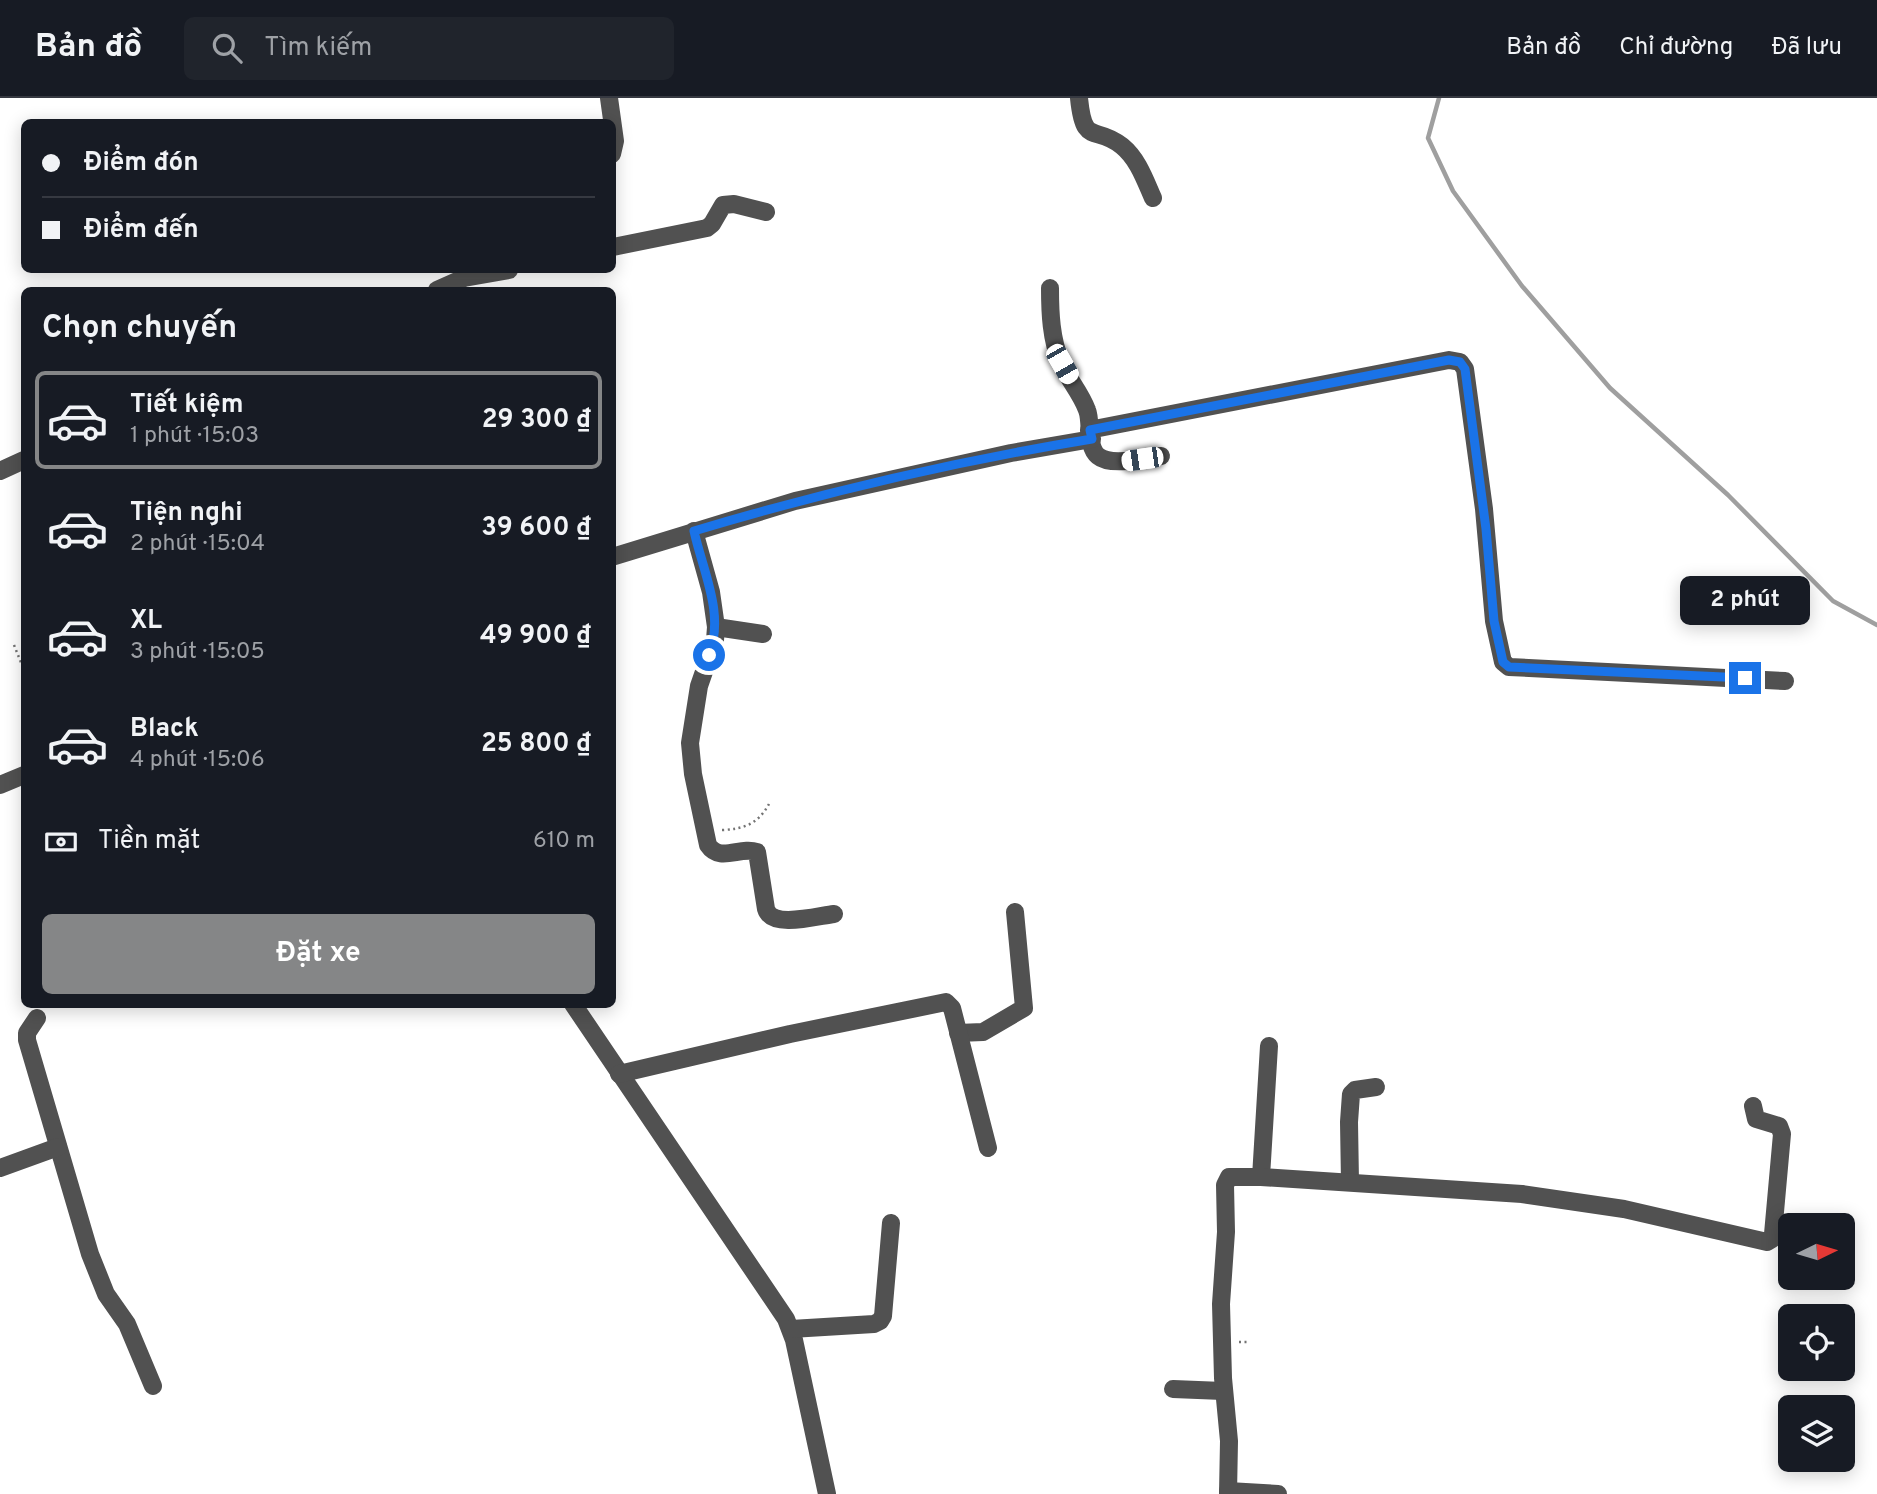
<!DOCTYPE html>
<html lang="vi">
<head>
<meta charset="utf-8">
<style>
  body { margin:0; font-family:Overpass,sans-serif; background:#20242c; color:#f1f3f6; height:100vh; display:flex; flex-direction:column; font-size:26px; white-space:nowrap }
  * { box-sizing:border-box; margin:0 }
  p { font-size:23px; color:#9ea1a6 }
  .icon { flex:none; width:38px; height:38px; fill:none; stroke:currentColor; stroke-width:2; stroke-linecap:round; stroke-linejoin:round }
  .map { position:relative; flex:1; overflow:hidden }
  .side { position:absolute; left:21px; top:189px; width:595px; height:721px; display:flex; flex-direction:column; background:#171b24; border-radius:10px; box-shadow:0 4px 18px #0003 }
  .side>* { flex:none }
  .top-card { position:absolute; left:21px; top:21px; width:595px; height:154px; border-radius:10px; box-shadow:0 4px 18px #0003; display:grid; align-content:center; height:154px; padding:0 21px; background:#171b24 }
  .needle { width:46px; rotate:85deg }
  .controls { position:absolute; left:1778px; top:1115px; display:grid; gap:14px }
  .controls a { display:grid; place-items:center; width:77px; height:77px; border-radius:10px; background:#171b24; box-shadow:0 4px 18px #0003; font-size:35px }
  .end { position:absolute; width:32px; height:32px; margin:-16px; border:9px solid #1a73e8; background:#fff; box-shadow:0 0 0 4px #fff }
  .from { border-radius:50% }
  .bubble { position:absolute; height:49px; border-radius:10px; background:#171b24; box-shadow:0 4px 18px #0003; font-size:23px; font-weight:700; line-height:49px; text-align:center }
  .car { position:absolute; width:21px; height:42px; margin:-21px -10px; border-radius:9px; box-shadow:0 0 5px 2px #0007; background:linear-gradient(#fff 24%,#345 0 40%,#fff 0 76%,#345 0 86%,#fff 0) }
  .top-card b { display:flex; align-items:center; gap:24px; height:66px; font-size:26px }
  .top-card b+b { border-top:2px solid #363941 }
  .top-card i { width:18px; height:18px; background:#f1f3f6 }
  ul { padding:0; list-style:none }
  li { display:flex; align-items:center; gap:21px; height:98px; margin:0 14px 10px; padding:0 7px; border:4px solid transparent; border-radius:10px }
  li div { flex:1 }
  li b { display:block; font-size:26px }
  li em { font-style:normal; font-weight:700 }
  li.current { border-color:#858687 }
  li>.icon { width:63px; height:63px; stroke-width:1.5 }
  h2 { padding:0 21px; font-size:32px; line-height:84px }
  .pay { display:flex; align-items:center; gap:18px; height:77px; padding:0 21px; font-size:26px }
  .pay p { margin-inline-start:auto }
  .action { display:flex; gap:14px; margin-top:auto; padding:14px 21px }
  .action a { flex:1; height:80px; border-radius:10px; background:#858687; color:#fff; font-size:28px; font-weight:700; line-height:80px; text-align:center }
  header { display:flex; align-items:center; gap:42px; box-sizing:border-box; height:98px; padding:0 35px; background:#171b24; border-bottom:2px solid #363941 }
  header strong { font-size:33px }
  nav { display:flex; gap:38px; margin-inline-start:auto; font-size:24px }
  .search { width:490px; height:63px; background:#20242c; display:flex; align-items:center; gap:18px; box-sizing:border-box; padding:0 24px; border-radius:10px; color:#9ea1a6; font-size:26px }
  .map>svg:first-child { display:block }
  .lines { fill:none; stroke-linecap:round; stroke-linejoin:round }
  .stream { stroke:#9f9f9f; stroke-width:4.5 }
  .path { stroke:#737373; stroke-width:2.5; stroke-dasharray:2 3.5; stroke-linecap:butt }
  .minor { stroke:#515151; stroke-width:18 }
  .route { stroke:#1a73e8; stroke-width:9 }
</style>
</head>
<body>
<header>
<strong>Bản đồ</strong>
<div class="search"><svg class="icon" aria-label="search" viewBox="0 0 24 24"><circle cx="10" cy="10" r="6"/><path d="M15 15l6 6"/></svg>Tìm kiếm</div>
<nav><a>Bản đồ</a><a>Chỉ đường</a><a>Đã lưu</a></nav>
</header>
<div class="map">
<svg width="1877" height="1396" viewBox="0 0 1877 1396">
  <rect width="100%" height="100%" fill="#fff"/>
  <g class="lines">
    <path class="stream" d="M1439,0L1428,40L1453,93L1522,188L1610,290L1728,397L1833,503L1877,527"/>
    <g class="path">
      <path d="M14,547L24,572"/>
      <path d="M722,732C744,731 758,726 769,706"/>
      <path d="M1239,1244H1248"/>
    </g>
    <g class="minor">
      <path d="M609,0L615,43L612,56"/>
      <path d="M1079,0C1084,50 1095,26 1122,48C1138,61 1145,82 1153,100"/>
      <path d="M613,149L707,130L712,126L723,107L734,106L766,114"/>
      <path d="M1050,190C1050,215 1051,241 1061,265C1068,281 1081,295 1087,312C1092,324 1086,348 1098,358C1111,369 1146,360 1161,358"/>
      <path d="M437,192L464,180L509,172"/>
      <path d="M1089,332L1449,262L1460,264L1465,271L1484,411L1494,523L1503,564L1509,569L1785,583"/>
      <path d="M0,373L24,362"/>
      <path d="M694,433L711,494L716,529L715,542L699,588L690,645L693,676L708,747C720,765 740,748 757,754L766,811C772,831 817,818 834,816"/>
      <path d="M612,459L795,403L1011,355L1092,341"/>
      <path d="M716,529L763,536"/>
      <path d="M0,687L24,677"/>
      <path d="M573,906L786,1221L794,1242L827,1396"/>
      <path d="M37,920L27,935V942L90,1156L106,1196L127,1226L153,1288"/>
      <path d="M958,935L983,934L1024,910L1015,814"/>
      <path d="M619,976L790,936L946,904L952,910L988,1050"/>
      <path d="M0,1070L58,1049"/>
      <path d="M1261,1079L1269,948"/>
      <path d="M1350,1084L1349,1024L1351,996L1355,992L1376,989"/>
      <path d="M791,1231L874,1226L880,1223L883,1218L891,1125"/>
      <path d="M1173,1291L1223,1293"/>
      <path d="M1228,1393L1278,1396"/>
      <path d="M1228,1396L1229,1343L1223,1280L1221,1206L1226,1134L1225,1087L1229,1079H1261L1522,1096L1624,1111L1767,1144L1772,1141L1773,1136L1782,1036L1779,1028L1756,1021L1753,1008"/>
    </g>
  </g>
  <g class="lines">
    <path class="route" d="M709,557C725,516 703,474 694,433C824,394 957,363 1092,341L1090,332L1449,262L1460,264L1465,271L1486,431L1494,523L1503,564L1509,569L1745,580"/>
  </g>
</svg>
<div class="controls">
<a><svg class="needle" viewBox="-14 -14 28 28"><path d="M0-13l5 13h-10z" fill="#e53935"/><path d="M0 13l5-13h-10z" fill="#9ea1a6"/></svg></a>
<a><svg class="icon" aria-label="locate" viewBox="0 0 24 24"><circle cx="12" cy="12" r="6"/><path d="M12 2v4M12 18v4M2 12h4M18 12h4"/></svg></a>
<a><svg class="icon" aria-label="layers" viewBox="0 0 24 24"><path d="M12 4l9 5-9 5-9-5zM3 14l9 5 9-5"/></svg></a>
</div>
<i class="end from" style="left:709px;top:557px"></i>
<i class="end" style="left:1745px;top:580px"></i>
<div class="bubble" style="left:1680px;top:478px;width:130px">2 phút</div>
<i class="car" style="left:1062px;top:266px;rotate:150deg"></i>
<i class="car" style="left:1142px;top:361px;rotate:262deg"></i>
<div class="top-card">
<b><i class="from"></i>Điểm đón</b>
<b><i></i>Điểm đến</b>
</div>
<section class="side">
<h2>Chọn chuyến</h2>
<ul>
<li class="current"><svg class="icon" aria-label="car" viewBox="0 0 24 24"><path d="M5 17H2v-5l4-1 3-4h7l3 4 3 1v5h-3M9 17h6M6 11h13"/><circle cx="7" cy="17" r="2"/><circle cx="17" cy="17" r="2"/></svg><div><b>Tiết kiệm</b><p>1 phút · 15:03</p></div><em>29 300 ₫</em></li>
<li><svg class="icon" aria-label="car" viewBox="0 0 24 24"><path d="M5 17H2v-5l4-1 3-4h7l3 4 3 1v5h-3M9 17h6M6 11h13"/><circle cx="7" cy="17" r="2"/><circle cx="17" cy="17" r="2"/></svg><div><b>Tiện nghi</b><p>2 phút · 15:04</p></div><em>39 600 ₫</em></li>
<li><svg class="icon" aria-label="car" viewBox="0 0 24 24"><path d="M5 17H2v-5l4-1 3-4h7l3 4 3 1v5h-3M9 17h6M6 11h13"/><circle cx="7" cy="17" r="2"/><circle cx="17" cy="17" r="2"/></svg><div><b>XL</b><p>3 phút · 15:05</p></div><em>49 900 ₫</em></li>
<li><svg class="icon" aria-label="car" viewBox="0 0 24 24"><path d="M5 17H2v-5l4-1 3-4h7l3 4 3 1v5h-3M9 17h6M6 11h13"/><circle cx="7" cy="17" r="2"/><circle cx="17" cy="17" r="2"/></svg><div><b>Black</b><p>4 phút · 15:06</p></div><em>25 800 ₫</em></li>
</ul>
<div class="pay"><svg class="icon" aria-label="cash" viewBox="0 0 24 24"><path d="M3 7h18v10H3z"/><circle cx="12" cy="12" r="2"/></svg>Tiền mặt<p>610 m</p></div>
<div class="action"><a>Đặt xe</a></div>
</section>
</div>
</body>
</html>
